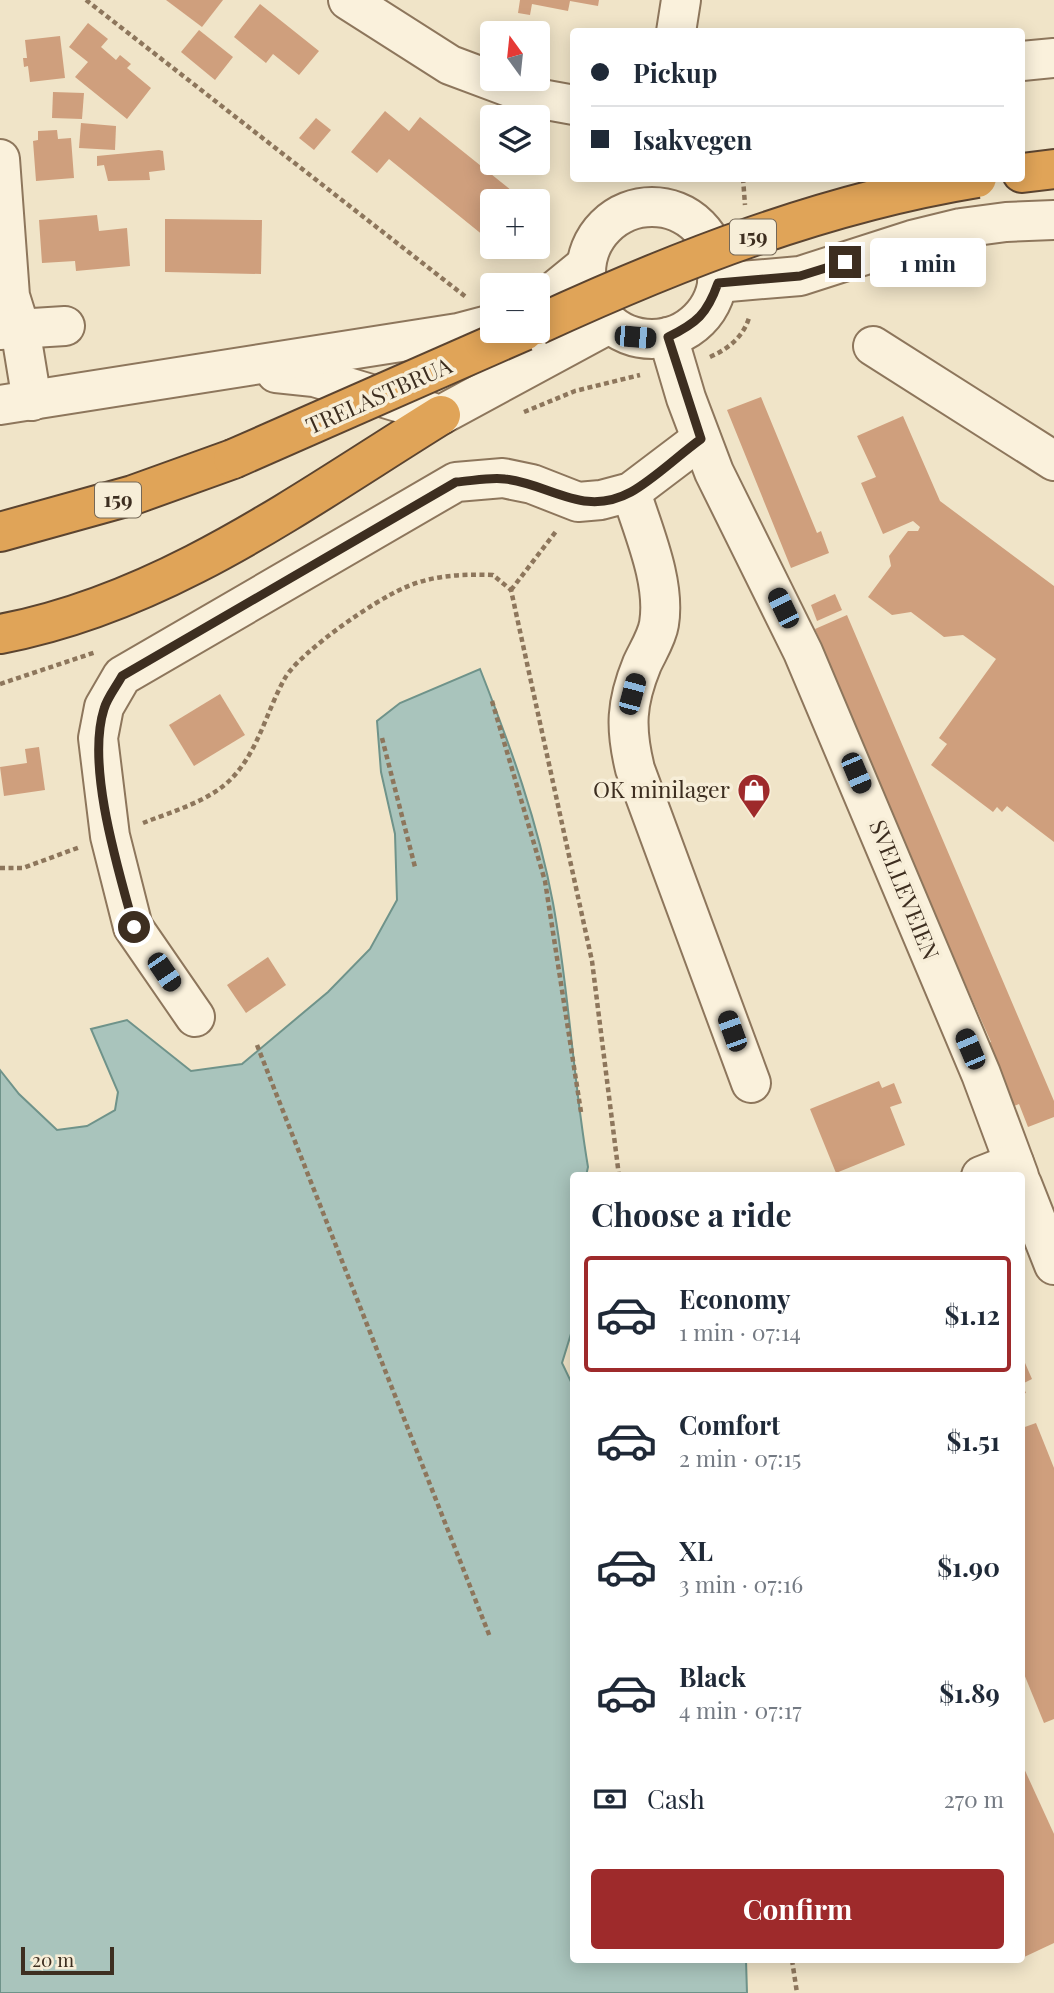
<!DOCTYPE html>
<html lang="en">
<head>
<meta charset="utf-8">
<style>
  body { margin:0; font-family:"Playfair Display",serif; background:#f6f6f7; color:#1f2937; height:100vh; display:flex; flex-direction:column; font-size:26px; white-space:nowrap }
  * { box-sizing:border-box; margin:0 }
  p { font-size:23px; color:#747a83 }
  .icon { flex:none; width:38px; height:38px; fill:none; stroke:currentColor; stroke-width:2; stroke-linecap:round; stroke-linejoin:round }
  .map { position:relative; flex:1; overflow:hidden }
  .sheet { position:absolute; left:570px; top:1172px; width:455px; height:791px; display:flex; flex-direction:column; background:#fff; border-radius:7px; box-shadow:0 4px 18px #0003 }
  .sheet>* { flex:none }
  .top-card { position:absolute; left:570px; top:28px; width:455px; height:154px; border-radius:7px; box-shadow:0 4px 18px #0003; display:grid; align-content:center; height:154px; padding:0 21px; background:#fff }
  .needle { width:46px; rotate:345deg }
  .buttons { position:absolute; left:480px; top:21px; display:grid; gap:14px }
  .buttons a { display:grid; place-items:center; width:70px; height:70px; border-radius:7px; background:#fff; box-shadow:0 4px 18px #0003; font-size:35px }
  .scale { position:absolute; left:21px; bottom:18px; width:93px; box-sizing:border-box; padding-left:7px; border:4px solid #3d2e20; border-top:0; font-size:19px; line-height:24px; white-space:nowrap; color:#3d2e20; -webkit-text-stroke:5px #f7eed8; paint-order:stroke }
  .end { position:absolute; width:32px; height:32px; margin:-16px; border:9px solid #3d2e20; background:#fff; box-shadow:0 0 0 4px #fff }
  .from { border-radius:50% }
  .bubble { position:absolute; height:49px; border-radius:7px; background:#fff; box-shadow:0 4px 18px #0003; font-size:23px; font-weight:700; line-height:49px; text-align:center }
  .car { position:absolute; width:21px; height:42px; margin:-21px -10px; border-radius:9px; box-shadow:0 0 5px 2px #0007; background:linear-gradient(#222 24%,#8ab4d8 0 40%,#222 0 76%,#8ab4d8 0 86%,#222 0) }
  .top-card b { display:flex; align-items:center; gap:24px; height:66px; font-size:26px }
  .top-card b+b { border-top:2px solid #e0e1e3 }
  .top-card i { width:18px; height:18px; background:#1f2937 }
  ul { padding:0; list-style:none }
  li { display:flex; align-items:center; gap:21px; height:116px; margin:0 14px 10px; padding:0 7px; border:4px solid transparent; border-radius:7px }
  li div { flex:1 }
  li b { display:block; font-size:26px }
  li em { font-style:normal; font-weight:700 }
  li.active { border-color:#9e2a2b }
  li>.icon { width:63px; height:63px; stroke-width:1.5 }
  h2 { padding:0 21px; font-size:32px; line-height:84px }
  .pay { display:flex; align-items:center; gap:18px; height:77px; padding:0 21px; font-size:26px }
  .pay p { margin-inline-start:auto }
  .button { display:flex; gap:14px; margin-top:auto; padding:14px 21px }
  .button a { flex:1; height:80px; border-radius:7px; background:#9e2a2b; color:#fff; font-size:28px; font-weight:700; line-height:80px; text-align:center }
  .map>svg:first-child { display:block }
  .water { fill:#a9c4bc; stroke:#6f938a; stroke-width:2 }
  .building { fill:#cf9f7d }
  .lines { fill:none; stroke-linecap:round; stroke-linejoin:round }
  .minor-casing { stroke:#8d765c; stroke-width:42 }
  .highway-casing { stroke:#5b4430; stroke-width:42 }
  .path { stroke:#8d765c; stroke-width:4.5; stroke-dasharray:5 3.5; stroke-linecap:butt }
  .minor { stroke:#faf1dc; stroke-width:38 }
  .highway { stroke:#e0a458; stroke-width:38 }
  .highway-bridge-casing { stroke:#5b4430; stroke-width:42; stroke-linecap:butt }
  .highway-bridge { stroke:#e0a458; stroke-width:38 }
  .route { stroke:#3d2e20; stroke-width:9 }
  .labels { text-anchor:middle; stroke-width:7; stroke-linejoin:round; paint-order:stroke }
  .shield { fill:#f7eed8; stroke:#756857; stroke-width:2 }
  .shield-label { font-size:21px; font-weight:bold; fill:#3d2e20 }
  .street-label { font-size:23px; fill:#3d2e20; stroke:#f7eed8 }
  .poi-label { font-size:23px; fill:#3d2e20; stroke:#f7eed8; text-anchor:end }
</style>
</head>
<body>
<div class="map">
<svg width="1054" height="1993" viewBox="0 0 1054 1993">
  <rect width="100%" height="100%" fill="#f0e4c8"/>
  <path class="water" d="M480,669C510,745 538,822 553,903C569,990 573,1079 588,1167L586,1176H574V1324L562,1363L574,1388V1960H746L747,1993H0V1070L19,1094L57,1130L87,1126L115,1110L118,1092L91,1029L127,1020L191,1071L242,1064L328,992L370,949L397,900L395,834L381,772L377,721L400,703Z"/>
  <g class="building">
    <path d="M166,0H223L202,27Z"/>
    <path d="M520,0H599L598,6L570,1L568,11L532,4L530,15L518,13Z"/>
    <path d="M260,4L319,51L299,75L273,54L266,63L234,37Z"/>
    <path d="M88,23L108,39L101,47L116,60L120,55L131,64L127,68L151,88L127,119L75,77L88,62L69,47Z"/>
    <path d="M199,30L233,57L215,80L181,52Z"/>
    <path d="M60,36L65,78L30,82L28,66L24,67L23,58H27L25,40Z"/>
    <path d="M53,92L84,93L82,119L52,118Z"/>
    <path d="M385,111L409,131L420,117L517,195L512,201H492V226L484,236L389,159L377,173L351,152Z"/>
    <path d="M316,118L331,130L314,150L299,138Z"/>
    <path d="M81,123L116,126L115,150L79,148Z"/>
    <path d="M57,130L58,139L71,138L74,178L36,181L33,141L38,140V131Z"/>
    <path d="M159,150L163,151L165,170L149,172L150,180L108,181L104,165L97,166V156Z"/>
    <path d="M97,215L99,231L127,228L130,266L76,271L75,261L42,263L39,220Z"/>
    <path d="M165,219L262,220L261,274L165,272Z"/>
    <path d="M761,397L817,533L821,531L829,553L791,568L727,410Z"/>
    <path d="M903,416L940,501L1054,586V842L1007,806L1002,812L997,807L993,812L931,765L947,744L939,738L996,659L963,635L944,637L911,612L892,615L868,597L891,566L889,556L908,531H918L920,527L913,521L883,534L861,483L876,477L857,436Z"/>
    <path d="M835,594L842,610L817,621L811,605Z"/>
    <path d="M847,615L1054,1101V1117L1028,1127L1019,1104L1014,1106L989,1043L991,1042L921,884H923L815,629Z"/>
    <path d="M220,694L245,735L194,766L169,725Z"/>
    <path d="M39,747L45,790L4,796L0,767L27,763L25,749Z"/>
    <path d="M268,957L286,985L246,1013L227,985Z"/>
    <path d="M879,1081L882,1088L894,1083L902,1103L890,1107L905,1145L836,1173L810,1109Z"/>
    <path d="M1022,1356L1032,1379L1022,1384L1026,1393L1022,1394Z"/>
    <path d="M1036,1423L1054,1468V1719L1044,1723L1022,1669V1428Z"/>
    <path d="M1022,1764L1054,1834V1943L1022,1958Z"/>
  </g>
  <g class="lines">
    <defs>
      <g id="minor">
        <path d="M348,0L450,65L541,99L574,105"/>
        <path d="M676,32L681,0"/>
        <path d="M1022,61L1054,58"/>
        <path d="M0,159L10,296L20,328L32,401"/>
        <circle cx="652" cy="273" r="66"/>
        <path d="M717,283L800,276L912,240L961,228L1006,222L1054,220"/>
        <path d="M537,305L586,265"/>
        <path d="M0,330L65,326"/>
        <path d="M668,337L686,398L714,472L803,652L981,1074L1019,1176"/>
        <path d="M873,346L1054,461"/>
        <path d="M276,373L314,377L441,415L609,324"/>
        <path d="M0,405L458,333L492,324"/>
        <path d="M631,492C643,531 666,582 659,624C657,637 648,651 642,664C626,703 625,728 635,769L751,1083"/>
        <path d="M195,1017L133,927L110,836L98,738L104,707L122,676L456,482L503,478L532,484L578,502L601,500L631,492L701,439"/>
        <path d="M981,1176L1014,1163"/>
        <path d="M1022,1184L1054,1265"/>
      </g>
      <g id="highway">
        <path d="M1022,173L1054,169"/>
        <path d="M0,532L133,495L233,459"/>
        <path d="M0,634C165,603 302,501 441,415"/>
      </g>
    </defs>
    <use href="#minor" class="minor-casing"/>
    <use href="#highway" class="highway-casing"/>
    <g class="path">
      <path d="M86,0L466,297"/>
      <path d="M743,178L745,205"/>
      <path d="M710,357C728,349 743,337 749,318"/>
      <path d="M524,412L575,391L640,375"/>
      <path d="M511,590L557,530"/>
      <path d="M0,684L96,652"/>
      <path d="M492,701L545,881L581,1112"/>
      <path d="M382,738L415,867"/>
      <path d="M143,823C173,811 211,801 233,777C259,749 267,710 285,678C300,652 375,600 404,588C432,575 462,574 493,575L511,590L592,961L619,1176"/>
      <path d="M0,868H23L80,847"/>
      <path d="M257,1045L490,1637"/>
      <path d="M792,1960L797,1993"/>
    </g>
    <use href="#minor" class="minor"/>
    <use href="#highway" class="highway"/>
    <defs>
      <g id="highway-bridge">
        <path d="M537,325C678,260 824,203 977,178"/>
        <path d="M233,459L524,331"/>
      </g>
    </defs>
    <use href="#highway-bridge" class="highway-bridge-casing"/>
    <use href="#highway-bridge" class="highway-bridge"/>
  </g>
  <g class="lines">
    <path class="route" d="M134,927C118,869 86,766 104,709C107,698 116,687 122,676L456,482C472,481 490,477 505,479C551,484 583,518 631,492C653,480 680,454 701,439L668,337C697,323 707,314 718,283L800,276L845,262"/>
  </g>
  <defs>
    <symbol id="shop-pin" viewBox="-11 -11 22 30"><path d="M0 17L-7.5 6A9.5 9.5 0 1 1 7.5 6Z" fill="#9e2a2b" stroke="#f7eed8"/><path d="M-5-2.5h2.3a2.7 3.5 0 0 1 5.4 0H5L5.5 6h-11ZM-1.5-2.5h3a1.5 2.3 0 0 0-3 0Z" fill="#fff"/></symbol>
  </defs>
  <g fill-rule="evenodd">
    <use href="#shop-pin" x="735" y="771" width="38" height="52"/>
  </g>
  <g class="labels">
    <g class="shield">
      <rect x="730" y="219.5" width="46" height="35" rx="5"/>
      <rect x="95" y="482.5" width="46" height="35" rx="5"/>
    </g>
    <g class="shield-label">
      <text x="753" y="244">159</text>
      <text x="118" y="507">159</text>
    </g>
    <g class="street-label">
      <text transform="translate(379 396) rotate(-24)" y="8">TRELASTBRUA</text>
      <text transform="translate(904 890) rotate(68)" y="8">SVELLEVEIEN</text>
    </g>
    <g class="poi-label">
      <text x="730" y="798">OK minilager</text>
    </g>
  </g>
</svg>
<div class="buttons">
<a><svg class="needle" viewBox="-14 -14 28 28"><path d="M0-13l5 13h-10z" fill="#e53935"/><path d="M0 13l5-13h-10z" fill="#747a83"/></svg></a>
<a><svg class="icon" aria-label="layers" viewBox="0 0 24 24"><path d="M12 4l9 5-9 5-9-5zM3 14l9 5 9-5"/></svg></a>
<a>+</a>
<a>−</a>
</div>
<div class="scale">20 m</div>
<i class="end from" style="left:134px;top:927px"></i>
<i class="end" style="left:845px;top:262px"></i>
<div class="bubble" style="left:870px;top:238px;width:116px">1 min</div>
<i class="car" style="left:635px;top:337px;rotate:95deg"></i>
<i class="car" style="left:783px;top:608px;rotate:334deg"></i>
<i class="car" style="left:632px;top:694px;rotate:15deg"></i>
<i class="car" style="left:856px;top:773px;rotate:157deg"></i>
<i class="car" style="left:164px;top:972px;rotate:146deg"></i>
<i class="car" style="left:732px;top:1031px;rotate:340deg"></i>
<i class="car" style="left:970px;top:1049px;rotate:337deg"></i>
<div class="top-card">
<b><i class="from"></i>Pickup</b>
<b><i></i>Isakvegen</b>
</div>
<section class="sheet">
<h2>Choose a ride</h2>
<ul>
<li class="active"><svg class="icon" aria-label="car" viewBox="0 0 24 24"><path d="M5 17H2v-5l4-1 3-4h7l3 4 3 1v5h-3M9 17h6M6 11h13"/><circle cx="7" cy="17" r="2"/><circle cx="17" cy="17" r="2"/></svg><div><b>Economy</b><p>1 min · 07:14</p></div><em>$1.12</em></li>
<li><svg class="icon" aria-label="car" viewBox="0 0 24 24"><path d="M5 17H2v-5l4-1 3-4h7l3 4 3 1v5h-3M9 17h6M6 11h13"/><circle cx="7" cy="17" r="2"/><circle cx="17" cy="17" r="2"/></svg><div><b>Comfort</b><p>2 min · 07:15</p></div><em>$1.51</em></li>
<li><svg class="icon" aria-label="car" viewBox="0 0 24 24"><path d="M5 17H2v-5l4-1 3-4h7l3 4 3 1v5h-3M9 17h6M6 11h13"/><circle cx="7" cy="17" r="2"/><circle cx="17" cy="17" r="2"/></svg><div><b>XL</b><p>3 min · 07:16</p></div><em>$1.90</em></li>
<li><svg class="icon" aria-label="car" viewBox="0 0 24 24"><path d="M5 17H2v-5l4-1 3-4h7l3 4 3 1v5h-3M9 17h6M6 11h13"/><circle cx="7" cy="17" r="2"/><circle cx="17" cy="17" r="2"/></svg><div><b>Black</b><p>4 min · 07:17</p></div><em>$1.89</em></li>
</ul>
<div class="pay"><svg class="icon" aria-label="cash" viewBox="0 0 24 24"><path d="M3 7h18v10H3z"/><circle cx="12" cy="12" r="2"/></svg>Cash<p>270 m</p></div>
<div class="button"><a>Confirm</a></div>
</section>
</div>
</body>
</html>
